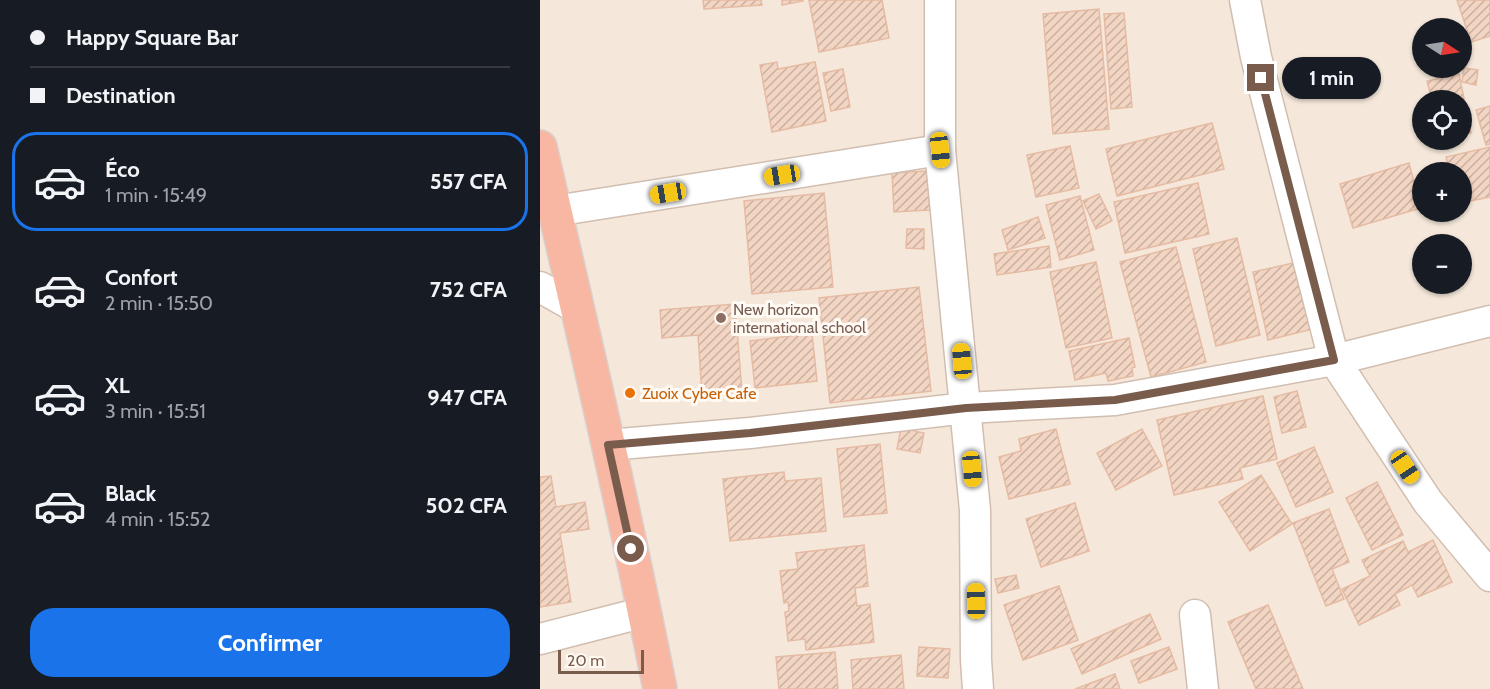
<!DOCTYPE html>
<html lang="fr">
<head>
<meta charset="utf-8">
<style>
  body { margin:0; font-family:Cabin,sans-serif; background:#242831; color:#f1f3f6; height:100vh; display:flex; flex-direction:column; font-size:22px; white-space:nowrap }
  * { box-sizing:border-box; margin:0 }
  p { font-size:20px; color:#9ea1a6 }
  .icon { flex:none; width:33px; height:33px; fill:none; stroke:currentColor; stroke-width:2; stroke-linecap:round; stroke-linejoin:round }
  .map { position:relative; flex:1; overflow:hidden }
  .sheet { display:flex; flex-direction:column; background:#171b24; width:540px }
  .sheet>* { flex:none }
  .banner { display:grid; align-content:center; height:132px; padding:0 30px; background:#171b24 }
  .needle { width:39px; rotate:102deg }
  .tools { position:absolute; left:872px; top:18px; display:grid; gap:12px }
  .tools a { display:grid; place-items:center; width:60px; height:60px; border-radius:50%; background:#171b24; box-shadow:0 2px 4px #0004; font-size:30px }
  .scale { position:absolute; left:18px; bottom:15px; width:86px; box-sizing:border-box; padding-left:6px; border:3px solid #7a5c4d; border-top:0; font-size:16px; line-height:21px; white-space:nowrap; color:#7a5c4d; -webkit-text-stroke:4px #fffaf3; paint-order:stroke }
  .end { position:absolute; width:27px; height:27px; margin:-14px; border:8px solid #7a5c4d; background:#fff; box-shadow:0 0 0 3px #fff }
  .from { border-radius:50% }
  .bubble { position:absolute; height:42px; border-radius:21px; background:#171b24; box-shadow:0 2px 4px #0004; font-size:20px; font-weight:700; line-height:42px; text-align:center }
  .car { position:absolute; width:18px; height:36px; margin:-18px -9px; border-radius:8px; box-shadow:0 0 4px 2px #0007; background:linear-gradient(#f5c518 24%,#345 0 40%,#f5c518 0 76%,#345 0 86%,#f5c518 0) }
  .banner b { display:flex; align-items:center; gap:21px; height:57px; font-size:22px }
  .banner b+b { border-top:2px solid #363941 }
  .banner i { width:15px; height:15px; background:#f1f3f6 }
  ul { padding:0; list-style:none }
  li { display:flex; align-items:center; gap:18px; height:99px; margin:0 12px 9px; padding:0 18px; border:3px solid transparent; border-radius:24px }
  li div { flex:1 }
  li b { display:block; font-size:22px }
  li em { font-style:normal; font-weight:700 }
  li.current { border-color:#1a73e8 }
  li>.icon { width:54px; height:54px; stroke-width:1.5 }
  .primary-button { display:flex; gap:12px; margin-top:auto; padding:12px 30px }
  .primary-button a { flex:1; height:69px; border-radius:24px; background:#1a73e8; color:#fff; font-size:24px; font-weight:700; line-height:69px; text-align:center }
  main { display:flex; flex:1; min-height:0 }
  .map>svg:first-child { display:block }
  .residential { fill:#f5e8da; fill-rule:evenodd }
  .building { fill:url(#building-hatch); stroke:#e6bba3; stroke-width:1.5 }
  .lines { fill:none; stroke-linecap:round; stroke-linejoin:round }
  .street-casing { stroke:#d1beb0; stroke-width:33 }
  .highway-casing { stroke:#dad1cd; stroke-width:36 }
  .street { stroke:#fff; stroke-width:30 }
  .highway { stroke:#f7b7a3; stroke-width:33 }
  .route { stroke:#7a5c4d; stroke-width:8 }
  .education-dot { fill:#8d6e63; stroke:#fffaf3; stroke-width:2 }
  .food-dot { fill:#e8710a; stroke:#fffaf3; stroke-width:2 }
  .labels { text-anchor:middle; stroke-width:6; stroke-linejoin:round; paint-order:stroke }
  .education-label { font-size:16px; fill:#785e54; stroke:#fffaf3; text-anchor:start }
  .food-label { font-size:16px; fill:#c56008; stroke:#fffaf3; text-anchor:start }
</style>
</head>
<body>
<main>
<section class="sheet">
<div class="banner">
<b><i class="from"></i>Happy Square Bar</b>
<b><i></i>Destination</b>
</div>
<ul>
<li class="current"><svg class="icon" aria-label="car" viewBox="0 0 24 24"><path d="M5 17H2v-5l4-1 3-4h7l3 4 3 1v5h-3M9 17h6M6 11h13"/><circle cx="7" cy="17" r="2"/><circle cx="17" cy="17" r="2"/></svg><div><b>Éco</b><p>1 min · 15:49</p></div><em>557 CFA</em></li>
<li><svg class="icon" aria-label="car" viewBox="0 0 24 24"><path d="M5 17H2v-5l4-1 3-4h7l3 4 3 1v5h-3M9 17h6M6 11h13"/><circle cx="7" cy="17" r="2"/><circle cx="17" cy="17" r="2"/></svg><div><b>Confort</b><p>2 min · 15:50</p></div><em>752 CFA</em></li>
<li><svg class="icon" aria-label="car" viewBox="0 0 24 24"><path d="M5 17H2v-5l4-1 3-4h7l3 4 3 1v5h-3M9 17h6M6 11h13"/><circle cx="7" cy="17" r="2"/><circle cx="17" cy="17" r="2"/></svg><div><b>XL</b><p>3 min · 15:51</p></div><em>947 CFA</em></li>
<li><svg class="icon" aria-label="car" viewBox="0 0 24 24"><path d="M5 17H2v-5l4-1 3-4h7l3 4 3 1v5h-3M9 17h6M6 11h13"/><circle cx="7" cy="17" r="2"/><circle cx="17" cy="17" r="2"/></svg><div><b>Black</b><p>4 min · 15:52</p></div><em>502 CFA</em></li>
</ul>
<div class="primary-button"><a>Confirmer</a></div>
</section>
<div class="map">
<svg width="950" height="689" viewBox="0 0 950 689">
  <defs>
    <pattern id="building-hatch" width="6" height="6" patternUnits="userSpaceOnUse" patternTransform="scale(1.5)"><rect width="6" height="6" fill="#f3d5c3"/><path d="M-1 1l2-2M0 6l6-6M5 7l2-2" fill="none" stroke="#cab0a1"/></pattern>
  </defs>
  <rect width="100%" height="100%" fill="#fdf6ec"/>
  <path class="residential" d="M0,0H950V689H0ZM882,28H921V68H882ZM882,100H921V140H882ZM882,172H921V212H882ZM882,244H921V284H882Z"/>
  <g class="building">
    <path d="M163,0H221L222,5L164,9Z"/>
    <path d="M242,0H263V1L242,5Z"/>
    <path d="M269,0H342L349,38L279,52Z"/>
    <path d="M917,0H950V36L931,42Z"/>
    <path d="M559,9L569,129L513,134L503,14Z"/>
    <path d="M584,13L592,107L571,109L564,14Z"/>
    <path d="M237,62L238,69L275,62L286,121L232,132L220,65Z"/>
    <path d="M924,68L938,70L936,85L922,82Z"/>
    <path d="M303,69L310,107L291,111L283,73Z"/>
    <path d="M919,74L931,133L921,135V100H892L887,81Z"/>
    <path d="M950,106V144L946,145L936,110Z"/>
    <path d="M672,123L684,169L577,196L566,149Z"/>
    <path d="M530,146L539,188L496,197L487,155Z"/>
    <path d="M950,147V197L921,203V172H909L906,157Z"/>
    <path d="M869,163L881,208L813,228L800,184Z"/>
    <path d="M387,171L390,210L354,212L352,173Z"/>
    <path d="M658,183L669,234L585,253L574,202Z"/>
    <path d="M284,193L293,287L212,294L204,201Z"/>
    <path d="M559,194L572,221L556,229L543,201Z"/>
    <path d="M540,196L554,250L520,260L506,205Z"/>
    <path d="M886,212H901L902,215L890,219Z"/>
    <path d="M498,217L505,238L468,250L462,230Z"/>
    <path d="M367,229H384V249L366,248Z"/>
    <path d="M697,238L720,335L676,346L653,249Z"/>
    <path d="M509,246L511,267L457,275L454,254Z"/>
    <path d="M636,247L666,362L611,377L580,262Z"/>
    <path d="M556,262L572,338L526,348L510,272Z"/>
    <path d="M758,262L773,329L728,340L713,272Z"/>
    <path d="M379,287L391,391L290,403L279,298Z"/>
    <path d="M195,304L202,392L162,395L158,335L122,338L120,310Z"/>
    <path d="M272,333L277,381L215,388L210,341Z"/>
    <path d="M589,338L595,367L592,368L593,376L568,381L566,373L535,380L529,351Z"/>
    <path d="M757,391L766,427L742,433L734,397Z"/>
    <path d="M723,396L737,459L700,468L703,479L634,495L617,420Z"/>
    <path d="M361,428L384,433L380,453L357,449Z"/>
    <path d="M516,429L530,484L469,499L459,457L481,451L479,439Z"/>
    <path d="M602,429L622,466L576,490L557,453Z"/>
    <path d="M340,444L347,513L304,517L297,449Z"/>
    <path d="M774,447L793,492L756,507L737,463Z"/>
    <path d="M244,472L245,481L281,478L286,531L190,541L183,479Z"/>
    <path d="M721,475L752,524L710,551L679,502Z"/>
    <path d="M11,476L16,507L45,502L49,529L20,533L31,602L0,607V477Z"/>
    <path d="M837,482L863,535L832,550L806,498Z"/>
    <path d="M535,503L549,551L501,567L486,519Z"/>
    <path d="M789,509L809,562L792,569L804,599L786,606L753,523Z"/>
    <path d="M893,540L912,582L878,597L872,585L855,594L860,605L819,625L802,589L830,576L822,560L863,541L868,552Z"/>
    <path d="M324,545L328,586L315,588L317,606L330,604L334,642L266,650L265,639L248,641L245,612L249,611L248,602L244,603L240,571L258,569L256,553Z"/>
    <path d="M476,575L479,588L458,593L455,579Z"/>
    <path d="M519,586L538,640L483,660L464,605Z"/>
    <path d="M728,605L763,689H716L688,622Z"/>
    <path d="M610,614L621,639L542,674L531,649Z"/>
    <path d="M379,647L410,649L408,678L377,676Z"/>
    <path d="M629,647L637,669L599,683L591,661Z"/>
    <path d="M295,652L298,689H239L236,657Z"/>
    <path d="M361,655L364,689H313L311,660Z"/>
    <path d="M575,674L580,689H535Z"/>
  </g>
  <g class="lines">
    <defs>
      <g id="street">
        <path d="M400,0V150L435,510L436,660L438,689"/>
        <path d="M705,0L716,57L794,360L888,502L950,576"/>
        <path d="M15,211L400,150"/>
        <path d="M0,287L37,308"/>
        <path d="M68,445L210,433L426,408L575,400L794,360L950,321"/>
        <path d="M655,615L663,689"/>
        <path d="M0,639L105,612"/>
      </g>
      <path id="highway" d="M0,147C42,327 84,508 120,689"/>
    </defs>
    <use href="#street" class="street-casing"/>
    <use href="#highway" class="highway-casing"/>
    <use href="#street" class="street"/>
    <use href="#highway" class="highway"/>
  </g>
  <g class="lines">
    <path class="route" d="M91,549L68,445L210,433L426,408L575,400L794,360L721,78"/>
  </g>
  <circle class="education-dot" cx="181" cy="318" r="6"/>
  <circle class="food-dot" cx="90" cy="393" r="6"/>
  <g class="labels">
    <g class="education-label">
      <text x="193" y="315">New horizon<tspan x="193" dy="18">international school</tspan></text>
    </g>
    <g class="food-label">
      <text x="102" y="399">Zuoix Cyber Cafe</text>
    </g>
  </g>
</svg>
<div class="tools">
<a><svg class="needle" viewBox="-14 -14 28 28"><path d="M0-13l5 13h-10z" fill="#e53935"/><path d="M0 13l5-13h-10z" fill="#9ea1a6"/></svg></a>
<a><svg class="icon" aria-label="locate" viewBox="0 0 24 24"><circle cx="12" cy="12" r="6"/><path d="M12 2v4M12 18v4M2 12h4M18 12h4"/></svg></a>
<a>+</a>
<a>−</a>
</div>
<div class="scale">20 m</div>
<i class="end from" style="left:91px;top:549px"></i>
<i class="end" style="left:721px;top:78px"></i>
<div class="bubble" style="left:742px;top:57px;width:99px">1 min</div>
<i class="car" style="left:400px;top:150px;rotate:174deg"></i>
<i class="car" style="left:242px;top:175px;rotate:261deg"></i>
<i class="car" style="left:128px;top:193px;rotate:261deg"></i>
<i class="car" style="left:422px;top:361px;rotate:355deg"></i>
<i class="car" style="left:865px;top:467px;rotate:146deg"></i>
<i class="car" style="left:432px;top:469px;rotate:175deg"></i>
<i class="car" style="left:436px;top:601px;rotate:359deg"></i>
</div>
</main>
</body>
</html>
